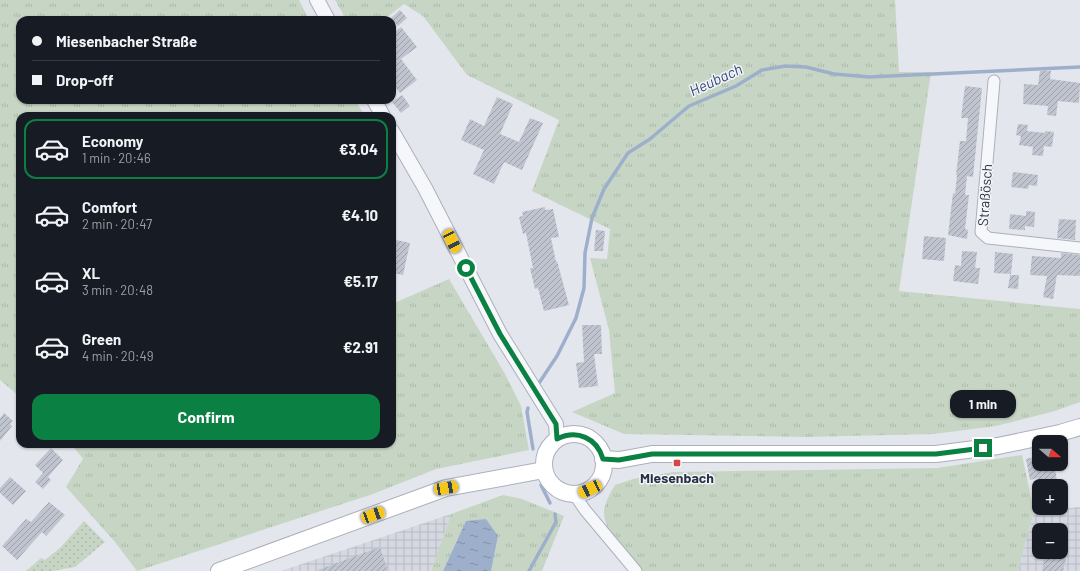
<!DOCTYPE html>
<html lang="en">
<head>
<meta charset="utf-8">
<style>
  body { margin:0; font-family:Barlow,sans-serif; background:#20242c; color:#f1f3f6; height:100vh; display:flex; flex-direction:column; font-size:15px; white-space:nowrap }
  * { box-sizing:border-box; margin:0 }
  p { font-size:13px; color:#9ea1a6 }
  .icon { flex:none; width:22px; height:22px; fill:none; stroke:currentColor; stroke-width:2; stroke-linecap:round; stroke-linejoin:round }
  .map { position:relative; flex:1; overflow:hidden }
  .side { position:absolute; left:16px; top:112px; width:380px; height:336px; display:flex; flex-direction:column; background:#171b24; border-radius:12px; box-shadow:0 1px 3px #0004 }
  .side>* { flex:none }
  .guide { position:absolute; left:16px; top:16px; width:380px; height:88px; border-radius:12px; box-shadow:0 1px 3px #0004; display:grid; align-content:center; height:88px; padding:0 16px; background:#171b24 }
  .needle { width:26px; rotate:110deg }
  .fabs { position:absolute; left:1032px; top:435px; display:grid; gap:8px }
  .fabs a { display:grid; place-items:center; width:36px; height:36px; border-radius:8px; background:#171b24; box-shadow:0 1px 3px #0004; font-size:20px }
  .end { position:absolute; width:18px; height:18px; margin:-9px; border:5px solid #0b8043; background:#fff; box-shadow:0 0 0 2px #fff }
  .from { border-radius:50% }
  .bubble { position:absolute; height:28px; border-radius:12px; background:#171b24; box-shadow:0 1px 3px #0004; font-size:13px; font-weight:700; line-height:28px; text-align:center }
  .car { position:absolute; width:12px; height:24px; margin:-12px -6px; border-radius:5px; box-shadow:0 0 3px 1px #0007; background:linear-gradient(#f5c518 24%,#345 0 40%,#f5c518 0 76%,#345 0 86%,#f5c518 0) }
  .guide b { display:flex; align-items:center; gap:14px; height:38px; font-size:15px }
  .guide b+b { border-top:1px solid #363941 }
  .guide i { width:10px; height:10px; background:#f1f3f6 }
  ul { padding:7px 0 0; list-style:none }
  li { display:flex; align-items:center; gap:12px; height:60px; margin:0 8px 6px; padding:0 8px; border:2px solid transparent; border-radius:12px }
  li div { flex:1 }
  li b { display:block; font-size:15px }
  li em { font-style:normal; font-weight:700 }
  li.current { border-color:#0b8043 }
  li>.icon { width:36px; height:36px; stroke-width:1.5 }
  .action { display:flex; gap:8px; margin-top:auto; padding:8px 16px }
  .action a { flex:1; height:46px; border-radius:12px; background:#0b8043; color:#fff; font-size:16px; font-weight:700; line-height:46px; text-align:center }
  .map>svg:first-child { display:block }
  .industrial { fill:url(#industrial-grid); fill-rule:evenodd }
  .grass { fill:url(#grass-tufts) }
  .park { fill:url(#park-dots) }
  .water { fill:url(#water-ripples) }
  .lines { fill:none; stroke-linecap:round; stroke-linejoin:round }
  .stream { stroke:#9eafcc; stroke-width:3.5 }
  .building { fill:url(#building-hatch) }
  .minor-casing { stroke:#acb0ba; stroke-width:13 }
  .tertiary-casing { stroke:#acb0ba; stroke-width:16 }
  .secondary-casing { stroke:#acb0ba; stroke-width:18 }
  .minor { stroke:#f6f7fa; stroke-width:11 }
  .tertiary { stroke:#f6f7fa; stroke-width:14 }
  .secondary { stroke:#fff; stroke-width:16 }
  .route { stroke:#0b8043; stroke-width:5 }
  .poi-dot { fill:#d3474a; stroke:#f3f5f9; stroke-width:1.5 }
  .labels { text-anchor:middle; stroke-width:3; stroke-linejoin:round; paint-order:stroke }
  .street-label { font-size:14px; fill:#2a3145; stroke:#f3f5f9 }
  .poi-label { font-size:14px; font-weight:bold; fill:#2a3145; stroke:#f3f5f9 }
  .water-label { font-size:15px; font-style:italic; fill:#334a7a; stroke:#f3f5f9 }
</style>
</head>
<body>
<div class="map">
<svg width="1080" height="571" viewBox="0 0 1080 571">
  <defs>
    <pattern id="industrial-grid" width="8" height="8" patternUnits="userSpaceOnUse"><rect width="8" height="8" fill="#d5d8e1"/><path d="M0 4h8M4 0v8" fill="none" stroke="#b7bac2"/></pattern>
    <pattern id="grass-tufts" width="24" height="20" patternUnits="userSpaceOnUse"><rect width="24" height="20" fill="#c7d6c4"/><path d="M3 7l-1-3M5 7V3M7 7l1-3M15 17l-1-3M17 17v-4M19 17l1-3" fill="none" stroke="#abb8aa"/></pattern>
    <pattern id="park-dots" width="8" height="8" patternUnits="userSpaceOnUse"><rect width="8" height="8" fill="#c7d6c4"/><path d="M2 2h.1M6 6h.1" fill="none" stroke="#abb8aa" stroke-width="1.8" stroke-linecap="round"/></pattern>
    <pattern id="water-ripples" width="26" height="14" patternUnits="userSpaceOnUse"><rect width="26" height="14" fill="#9eafcc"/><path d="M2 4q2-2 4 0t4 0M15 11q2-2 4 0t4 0" fill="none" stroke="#818fa7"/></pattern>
    <pattern id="building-hatch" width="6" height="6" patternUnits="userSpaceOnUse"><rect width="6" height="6" fill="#c0c4cf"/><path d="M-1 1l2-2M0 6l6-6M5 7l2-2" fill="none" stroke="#9ca0aa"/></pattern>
  </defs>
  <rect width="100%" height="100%" fill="#e3e6ec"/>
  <g class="industrial">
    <path d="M1080,507V571H1018L1034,511ZM1039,530H1061V552H1039Z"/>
    <path d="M451,514L431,571H281Z"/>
  </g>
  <g class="grass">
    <path d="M0,0H299L309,20H20V100H355L365,116H20V397L0,380Z"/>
    <path d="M335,0H895L899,72H931L899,291L1080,309V402L1055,411L996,426L934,434L804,437L624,434L572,412L615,393L609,330L590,258L607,259L610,229L532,191L559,120L467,75L423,16L404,4L383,20H344L343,14Z"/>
    <path d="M449,279L505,374L521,406L529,450L436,469L373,494L137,571L115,542L66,487L83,459L71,444H392V304Z"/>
    <path d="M1022,455L1034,511L1018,571H641C629,557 603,531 604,511C605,502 611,492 615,485L633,479L673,472L937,468Z"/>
    <path d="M503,495L522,499L564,516L542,571H491L498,536L466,522L443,571H431L451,514Z"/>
  </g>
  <path class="park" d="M84,521L105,542L75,567L52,571H26L41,558L45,560L61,547Z"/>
  <path class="water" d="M486,519L498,536L491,571H443L466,521Z"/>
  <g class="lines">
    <g class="stream">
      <path d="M539,383L557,356L576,318L584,288L585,253L592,218L604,189L628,153L650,139L689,106L736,86L762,70L785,66L806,67L834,74L869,77L1080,67"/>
      <path d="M528,408L527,412L533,449"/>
      <path d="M541,485L550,503"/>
      <path d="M529,571L556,522L555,514"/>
    </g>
  </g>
  <g class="building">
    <path d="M400,10L407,18L398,26L391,18Z"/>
    <path d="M401,27L417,47L401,59L417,80L400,93L392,83V34Z"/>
    <path d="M1040,70L1051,71L1050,79L1080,83L1079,103L1058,101L1056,116L1047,115L1048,106L1023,104L1024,84L1038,85Z"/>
    <path d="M965,86L982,88L973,177L967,176L965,195H969L965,229L968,230L967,239L948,235L953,193L955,194L957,175H956L960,141H966L968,118H961Z"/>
    <path d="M402,95L410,106L401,113L392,102Z"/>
    <path d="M497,97L513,104L500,134L519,142L530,118L543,123L522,170L504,162L494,184L473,174L484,150L461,140L470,119L484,126Z"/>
    <path d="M1018,124L1028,125L1027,131L1045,133V131L1054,132L1052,147L1044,146L1043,156L1032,155L1033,147L1019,145L1021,136L1016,135Z"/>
    <path d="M1013,172L1038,175L1037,186L1029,185L1028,189L1011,187Z"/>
    <path d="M545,207V210L553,209L559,237L551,238L556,262L557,261L569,305L544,311L538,288L535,289L530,268H533L526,233L523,234L519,217L523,216L522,212Z"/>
    <path d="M1026,211L1035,212L1034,227L1025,226V230L1009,229L1010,214L1026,216Z"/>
    <path d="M1059,219L1076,220L1075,240L1057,238Z"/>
    <path d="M596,230L605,231L603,251H594Z"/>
    <path d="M924,236L946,238L944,261L922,259Z"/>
    <path d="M392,239L410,243L403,275L392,273Z"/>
    <path d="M962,251L977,252L975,268H980L978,284L953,281L955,265L961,266Z"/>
    <path d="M995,252L1013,254L1011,274L994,273Z"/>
    <path d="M1061,253L1080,255V276L1057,275L1053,299L1043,297L1047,276L1030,275L1032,256L1061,258Z"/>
    <path d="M1010,275H1019L1018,289L1008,288Z"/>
    <path d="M582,325H601L602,354H594L598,386L579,388L576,363L584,362Z"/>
    <path d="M4,413L13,421L10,424L12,426L0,441V418Z"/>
    <path d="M51,448L63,460L48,477L51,480L43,489L35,482L43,473L35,465Z"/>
    <path d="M1039,456V464H1054L1058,486H1039L1038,478L1030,480L1026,459Z"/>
    <path d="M10,477L26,491L13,505L0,493V488Z"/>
    <path d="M49,502L65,515L46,536L42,532L17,560L2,546L26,519L31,522Z"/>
    <path d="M380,547L388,571H318V570Z"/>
    <path d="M1046,552H1056L1067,554L1063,571H1042Z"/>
  </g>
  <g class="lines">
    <defs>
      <g id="minor">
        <path d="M994,81L981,232L988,238L1080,248"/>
        <path d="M574,494L585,510L636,571"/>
      </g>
      <g id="tertiary">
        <path d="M317,0L328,20"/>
        <path d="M374,100L383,116"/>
        <path d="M392,131L425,188L500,334L556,424L557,439"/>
      </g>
      <g id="secondary">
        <circle cx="574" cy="464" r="30"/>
        <path d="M603,459L619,460L652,454H936L998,446L1060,433L1080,427"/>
        <path d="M219,571L446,488L544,470"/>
      </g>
    </defs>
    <use href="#minor" class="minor-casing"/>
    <use href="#tertiary" class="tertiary-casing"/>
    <use href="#secondary" class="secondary-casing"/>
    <use href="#minor" class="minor"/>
    <use href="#tertiary" class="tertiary"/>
    <use href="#secondary" class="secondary"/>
  </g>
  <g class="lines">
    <path class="route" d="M466,268L500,334L556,424L557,439C577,429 597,438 603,459L619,460L652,454H936L983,448"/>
  </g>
  <rect class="poi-dot" x="673" y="459" width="8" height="8" rx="2"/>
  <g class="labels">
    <g class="street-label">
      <text transform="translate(985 195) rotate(-86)" y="5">Straßösch</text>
    </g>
    <g class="poi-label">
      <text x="677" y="483">Miesenbach</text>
    </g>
    <g class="water-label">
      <text transform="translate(716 80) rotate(-25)" y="5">Heubach</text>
    </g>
  </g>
</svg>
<div class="fabs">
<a><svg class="needle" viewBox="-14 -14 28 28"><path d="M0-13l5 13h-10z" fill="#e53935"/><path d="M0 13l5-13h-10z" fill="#9ea1a6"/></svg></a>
<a>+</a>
<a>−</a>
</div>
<i class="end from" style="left:466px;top:268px"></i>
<i class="end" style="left:983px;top:448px"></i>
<div class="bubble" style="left:950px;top:390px;width:66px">1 min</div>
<i class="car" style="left:452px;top:241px;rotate:153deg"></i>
<i class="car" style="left:446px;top:488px;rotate:80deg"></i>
<i class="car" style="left:590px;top:489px;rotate:245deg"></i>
<i class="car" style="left:373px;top:515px;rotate:70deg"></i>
<div class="guide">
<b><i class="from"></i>Miesenbacher Straße</b>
<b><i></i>Drop-off</b>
</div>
<section class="side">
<ul>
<li class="current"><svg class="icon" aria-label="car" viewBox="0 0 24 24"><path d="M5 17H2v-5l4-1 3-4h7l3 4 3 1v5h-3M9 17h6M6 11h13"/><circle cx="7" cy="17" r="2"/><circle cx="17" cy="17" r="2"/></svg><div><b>Economy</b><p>1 min · 20:46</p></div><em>€3.04</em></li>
<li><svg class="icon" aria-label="car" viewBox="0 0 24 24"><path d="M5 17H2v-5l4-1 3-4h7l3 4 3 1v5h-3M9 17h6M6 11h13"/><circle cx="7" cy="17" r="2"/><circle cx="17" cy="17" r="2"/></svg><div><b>Comfort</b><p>2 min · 20:47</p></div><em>€4.10</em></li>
<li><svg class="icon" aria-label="car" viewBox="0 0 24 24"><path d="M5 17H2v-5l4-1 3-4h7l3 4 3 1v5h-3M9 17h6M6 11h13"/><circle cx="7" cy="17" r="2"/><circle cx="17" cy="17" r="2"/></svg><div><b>XL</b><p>3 min · 20:48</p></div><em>€5.17</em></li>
<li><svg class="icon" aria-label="car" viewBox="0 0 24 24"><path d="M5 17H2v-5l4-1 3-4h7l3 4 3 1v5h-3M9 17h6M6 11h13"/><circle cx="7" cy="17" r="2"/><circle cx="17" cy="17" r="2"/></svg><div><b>Green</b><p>4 min · 20:49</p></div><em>€2.91</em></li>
</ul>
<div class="action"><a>Confirm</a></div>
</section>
</div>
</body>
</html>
